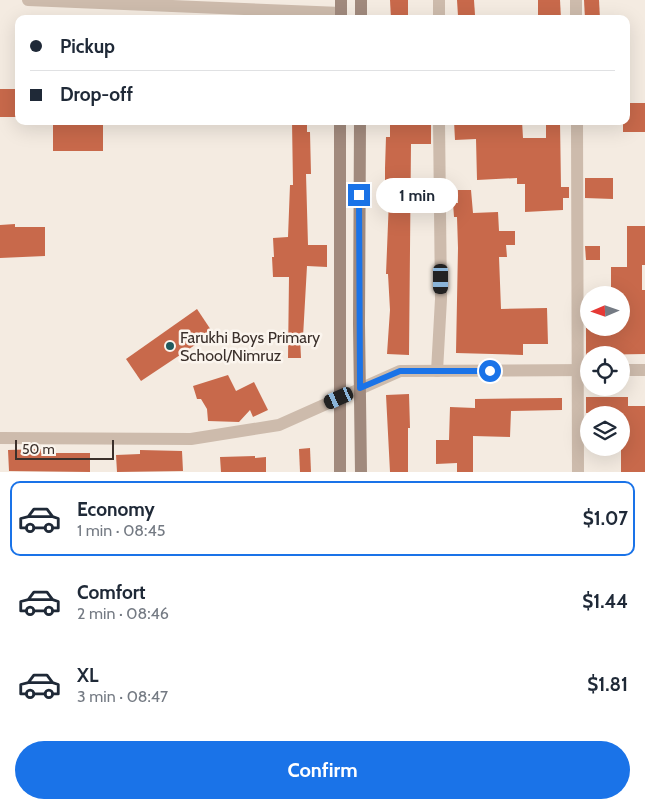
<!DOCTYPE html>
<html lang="en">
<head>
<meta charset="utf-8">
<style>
  body { margin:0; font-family:Cabin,sans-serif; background:#f6f6f7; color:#1f2937; height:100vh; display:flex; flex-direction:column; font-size:19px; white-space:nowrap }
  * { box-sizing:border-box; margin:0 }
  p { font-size:16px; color:#747a83 }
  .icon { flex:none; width:28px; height:28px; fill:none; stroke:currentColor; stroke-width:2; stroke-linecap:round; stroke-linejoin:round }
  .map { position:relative; height:472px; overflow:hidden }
  .panel { display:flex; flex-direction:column; background:#fff; flex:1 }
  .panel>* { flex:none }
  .guide { position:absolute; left:15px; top:15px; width:615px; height:110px; border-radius:10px; box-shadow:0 5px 20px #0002; display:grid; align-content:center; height:110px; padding:0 15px; background:#fff }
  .needle { width:32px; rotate:268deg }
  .buttons { position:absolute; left:580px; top:286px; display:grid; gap:10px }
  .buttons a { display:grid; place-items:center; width:50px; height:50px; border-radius:50%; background:#fff; box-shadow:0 5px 20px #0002; font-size:25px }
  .scale { position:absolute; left:15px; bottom:12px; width:99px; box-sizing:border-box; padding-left:5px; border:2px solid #3b302b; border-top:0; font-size:14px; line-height:18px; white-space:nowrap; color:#3b302b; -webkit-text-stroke:4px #fbf5ee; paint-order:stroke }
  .end { position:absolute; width:22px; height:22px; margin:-11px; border:6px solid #1a73e8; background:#fff; box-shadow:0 0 0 2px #fff }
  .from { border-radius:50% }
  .bubble { position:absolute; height:35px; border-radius:18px; background:#fff; box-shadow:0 5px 20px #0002; font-size:16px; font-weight:700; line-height:35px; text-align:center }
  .car { position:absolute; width:15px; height:30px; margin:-15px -8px; border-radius:6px; box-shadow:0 0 4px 1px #0007; background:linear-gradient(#222 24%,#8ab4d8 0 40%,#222 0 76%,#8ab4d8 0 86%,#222 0) }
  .guide b { display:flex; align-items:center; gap:18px; height:48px; font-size:19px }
  .guide b+b { border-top:1px solid #e0e1e3 }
  .guide i { width:12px; height:12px; background:#1f2937 }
  ul { padding:9px 0 0; list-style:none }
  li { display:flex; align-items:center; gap:15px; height:75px; margin:0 10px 8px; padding:0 5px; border:2px solid transparent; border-radius:10px }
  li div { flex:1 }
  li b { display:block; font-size:19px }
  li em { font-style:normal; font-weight:700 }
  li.current { border-color:#1a73e8 }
  li>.icon { width:45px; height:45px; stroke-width:1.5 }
  .button { display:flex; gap:10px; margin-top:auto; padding:10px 15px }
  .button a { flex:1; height:58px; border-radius:30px; background:#1a73e8; color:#fff; font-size:20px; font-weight:700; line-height:58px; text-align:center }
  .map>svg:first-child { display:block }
  .building { fill:#c8694b }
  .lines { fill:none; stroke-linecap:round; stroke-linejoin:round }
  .street { stroke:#cdbbac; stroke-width:12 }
  .secondary { stroke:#a18a7d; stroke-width:12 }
  .route { stroke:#1a73e8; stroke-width:6 }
  .poi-dot { fill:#1f5a5e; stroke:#fbf5ee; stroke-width:2 }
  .labels { text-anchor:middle; stroke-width:5; stroke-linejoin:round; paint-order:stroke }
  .poi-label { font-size:16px; fill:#3b302b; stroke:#fbf5ee; text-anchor:start }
</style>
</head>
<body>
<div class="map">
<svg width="645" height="472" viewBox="0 0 645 472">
  <rect width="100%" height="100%" fill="#f4ebe1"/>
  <g class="building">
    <path d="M390,0H408V19H391Z"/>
    <path d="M457,0H474L475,15L458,16Z"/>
    <path d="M538,0H560L561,19H538Z"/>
    <path d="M584,0H599L600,19H585Z"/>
    <rect x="0" y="89" width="19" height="28"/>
    <path d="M626,103H645V132H623V121H626Z"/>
    <rect x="53" y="121" width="50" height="30"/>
    <path d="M292,121H307V132H310L311,174H306L308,245H327V267L307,266L303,337H300L301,358H288L289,277H273L272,257H274L273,238L288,237L290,185H293Z"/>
    <path d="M390,121H431V144H411L409,355L387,354L390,310L388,274H386L389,199H385V168L386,137H390Z"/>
    <path d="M454,121H522L523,138H546V121H560L561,187H569V198H563V210L525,212V184H517V178L477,180L476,139L455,140Z"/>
    <path d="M585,178H613V199L585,198Z"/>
    <path d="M458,190H471L473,213L498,212L499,231H515V245H506L507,257H499L501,309L547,308L548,344H523V355L456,353L458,248L457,217H454L453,203H458Z"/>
    <path d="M15,224V227H45V256L0,258V225Z"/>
    <path d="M627,226H645V265H642V290H645V354L586,355V328H621V295H611V267H627Z"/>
    <path d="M585,246H600V260H586Z"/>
    <path d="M197,309L213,333L141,381L126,359Z"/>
    <path d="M228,375L236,391L254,382L268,410L253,417L250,410L239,422L208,421L207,409L201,399H197L193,386Z"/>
    <path d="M409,394L410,428H408V472H390L386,395Z"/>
    <path d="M586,397H628V406H645V472H621V414L586,413Z"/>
    <path d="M562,398V410L511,411L510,437L473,436V472H457V463L436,464V440H449L450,407L475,408V399Z"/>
    <path d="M310,448L311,472H300L299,449Z"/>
    <path d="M41,449V453H90V472L9,471L8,450Z"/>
    <path d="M140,450L182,451L183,471L117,472L116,455L140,454Z"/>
    <path d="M255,456V458L266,457V472H221L220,457Z"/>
  </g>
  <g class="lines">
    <g class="street">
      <path d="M28,0L341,13"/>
      <path d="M439,0V19"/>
      <path d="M576,0V19"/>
      <path d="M577,121L578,472"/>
      <path d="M621,370H645"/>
      <path d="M437,371L441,299L439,121"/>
      <path d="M0,438L191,439L279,425L400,371L589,370"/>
    </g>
    <g class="secondary">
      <path d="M341,0V19"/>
      <path d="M361,19V0"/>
      <path d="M360,121L359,324L361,472"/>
      <path d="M340,472V121"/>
    </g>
  </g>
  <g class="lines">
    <path class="route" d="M359,195L360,388L400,371H490"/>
  </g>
  <circle class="poi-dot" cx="170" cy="346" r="5"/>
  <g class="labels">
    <g class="poi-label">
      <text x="180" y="343">Farukhi Boys Primary<tspan x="180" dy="18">School/Nimruz</tspan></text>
    </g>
  </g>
</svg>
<div class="buttons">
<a><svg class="needle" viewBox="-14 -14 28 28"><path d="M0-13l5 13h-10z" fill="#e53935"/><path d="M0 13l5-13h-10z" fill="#747a83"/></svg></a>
<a><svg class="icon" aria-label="locate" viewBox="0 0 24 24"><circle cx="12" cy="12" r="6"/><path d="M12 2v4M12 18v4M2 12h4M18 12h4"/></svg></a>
<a><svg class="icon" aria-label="layers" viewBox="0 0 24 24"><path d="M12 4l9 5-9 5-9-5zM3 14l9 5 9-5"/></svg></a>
</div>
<div class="scale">50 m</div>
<i class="end from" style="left:490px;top:371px"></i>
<i class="end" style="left:359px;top:195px"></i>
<div class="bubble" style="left:376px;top:178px;width:82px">1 min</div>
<i class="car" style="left:441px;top:279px;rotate:180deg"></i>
<i class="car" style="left:339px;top:398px;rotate:246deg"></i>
<div class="guide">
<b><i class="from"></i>Pickup</b>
<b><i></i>Drop-off</b>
</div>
</div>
<section class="panel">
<ul>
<li class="current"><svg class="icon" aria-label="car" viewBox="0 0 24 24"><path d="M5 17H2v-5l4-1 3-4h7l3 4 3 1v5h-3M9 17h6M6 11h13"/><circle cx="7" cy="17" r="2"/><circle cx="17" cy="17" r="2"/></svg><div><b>Economy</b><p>1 min · 08:45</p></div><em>$1.07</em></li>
<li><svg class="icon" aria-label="car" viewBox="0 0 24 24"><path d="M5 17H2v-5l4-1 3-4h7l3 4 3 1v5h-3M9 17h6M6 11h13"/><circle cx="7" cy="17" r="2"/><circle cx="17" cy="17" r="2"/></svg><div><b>Comfort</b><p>2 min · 08:46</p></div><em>$1.44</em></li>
<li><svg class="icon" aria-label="car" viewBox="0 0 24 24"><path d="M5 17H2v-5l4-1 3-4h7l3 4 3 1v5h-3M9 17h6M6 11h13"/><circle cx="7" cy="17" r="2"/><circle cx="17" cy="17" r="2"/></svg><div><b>XL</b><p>3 min · 08:47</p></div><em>$1.81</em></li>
</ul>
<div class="button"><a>Confirm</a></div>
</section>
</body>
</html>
